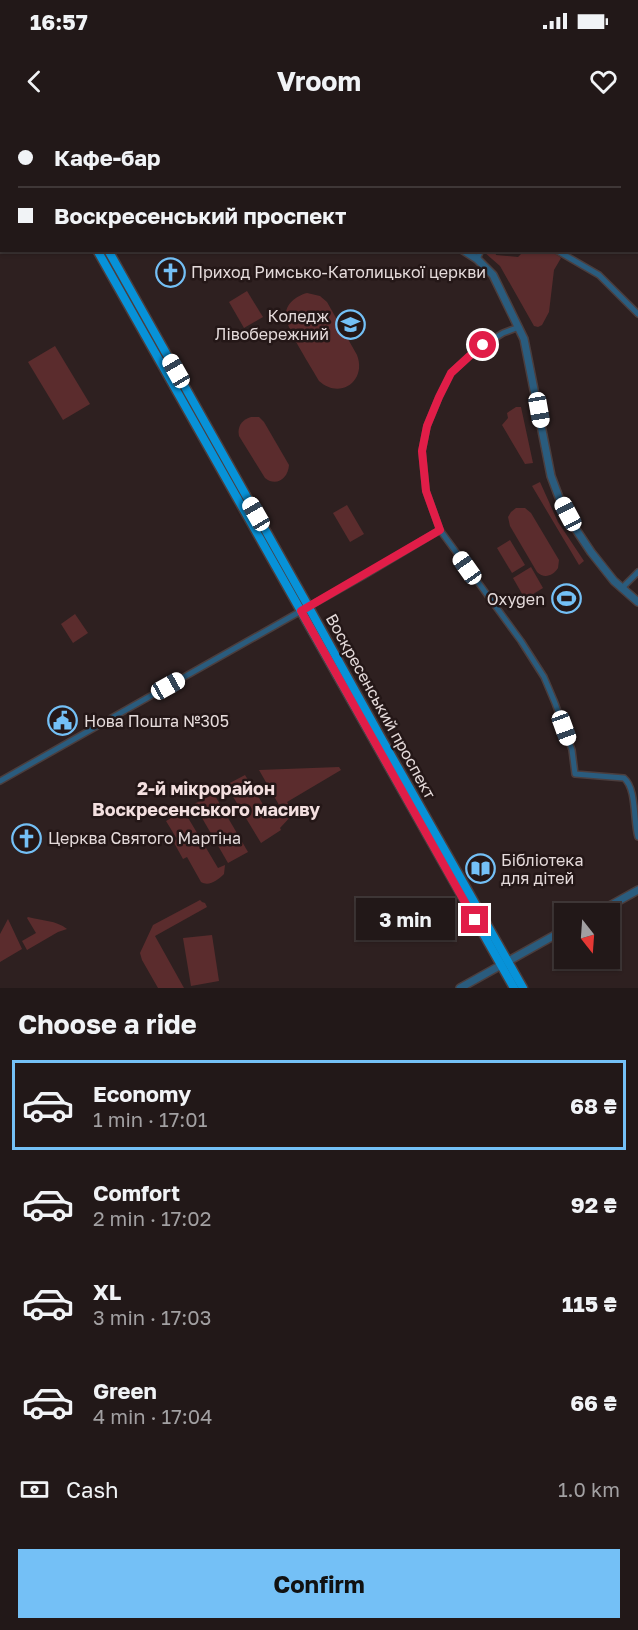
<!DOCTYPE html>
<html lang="en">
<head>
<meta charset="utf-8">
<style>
  body { margin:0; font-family:"Golos Text",sans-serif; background:#2a2121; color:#f1f3f6; height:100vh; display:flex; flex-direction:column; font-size:22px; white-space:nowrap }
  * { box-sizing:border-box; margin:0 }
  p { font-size:20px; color:#a2a0a2 }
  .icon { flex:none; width:33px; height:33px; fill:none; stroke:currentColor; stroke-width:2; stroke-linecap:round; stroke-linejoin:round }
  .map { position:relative; height:868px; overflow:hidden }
  .side { display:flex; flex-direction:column; background:#221818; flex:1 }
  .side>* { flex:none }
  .top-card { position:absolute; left:0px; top:0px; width:639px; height:132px; box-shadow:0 2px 4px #0004,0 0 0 2px #3f3737; display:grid; align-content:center; height:132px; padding:0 18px; background:#221818 }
  .needle { width:39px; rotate:163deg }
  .tools { position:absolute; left:554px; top:783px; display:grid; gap:12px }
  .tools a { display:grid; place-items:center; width:66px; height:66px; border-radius:0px; background:#221818; box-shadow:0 2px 4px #0004,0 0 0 2px #3f3737; font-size:30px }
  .end { position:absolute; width:27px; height:27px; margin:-14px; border:8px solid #e11d48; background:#fff; box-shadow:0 0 0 3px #fff }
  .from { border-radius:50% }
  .bubble { position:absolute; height:42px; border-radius:0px; background:#221818; box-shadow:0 2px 4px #0004,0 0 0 2px #3f3737; font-size:20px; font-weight:700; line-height:42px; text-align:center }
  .car { position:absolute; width:18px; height:36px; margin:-18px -9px; border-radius:8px; box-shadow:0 0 4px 2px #0007; background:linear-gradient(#fff 24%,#345 0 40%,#fff 0 76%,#345 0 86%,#fff 0) }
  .top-card b { display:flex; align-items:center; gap:21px; height:57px; font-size:22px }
  .top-card b+b { border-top:2px solid #3f3737 }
  .top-card i { width:15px; height:15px; background:#f1f3f6 }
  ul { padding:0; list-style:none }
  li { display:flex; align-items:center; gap:18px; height:90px; margin:0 12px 9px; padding:0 6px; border:3px solid transparent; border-radius:0px }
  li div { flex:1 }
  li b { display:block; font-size:22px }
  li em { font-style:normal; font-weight:700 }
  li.on { border-color:#74c0f6 }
  li>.icon { width:54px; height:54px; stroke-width:1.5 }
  h2 { padding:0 18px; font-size:27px; line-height:72px }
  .pay { display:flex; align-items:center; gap:15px; height:66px; padding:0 18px; font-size:22px }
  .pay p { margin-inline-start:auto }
  .action { display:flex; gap:12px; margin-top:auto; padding:12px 18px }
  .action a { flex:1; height:69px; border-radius:0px; background:#74c0f6; color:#111; font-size:24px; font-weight:700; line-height:69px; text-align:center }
  .status { display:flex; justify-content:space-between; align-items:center; height:42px; padding:0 30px; background:#221818; direction:ltr }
  .status svg { height:16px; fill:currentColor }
  header { display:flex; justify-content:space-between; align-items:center; height:78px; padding:0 18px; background:#221818; font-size:27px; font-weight:700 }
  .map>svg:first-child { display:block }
  .green { fill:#5b2c2d }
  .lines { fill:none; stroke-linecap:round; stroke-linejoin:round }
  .minor-casing { stroke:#4b3e3e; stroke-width:8 }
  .tertiary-casing { stroke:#4b3e3e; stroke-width:10 }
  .primary-casing { stroke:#4b3e3e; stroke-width:11 }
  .minor { stroke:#2a5c7e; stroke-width:5 }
  .tertiary { stroke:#2a5c7e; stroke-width:7 }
  .primary { stroke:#0792d8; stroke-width:8 }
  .route { stroke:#e11d48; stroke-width:8 }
  .labels { text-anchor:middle; stroke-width:5; stroke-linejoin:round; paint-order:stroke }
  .poi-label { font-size:16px; fill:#e5dbdb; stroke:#241717; text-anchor:start }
  .street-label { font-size:16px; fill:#e5dbdb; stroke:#241717 }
  .neighbourhood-label { font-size:18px; font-weight:bold; fill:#f3dfdf; stroke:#241717 }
</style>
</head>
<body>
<div class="status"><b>16:57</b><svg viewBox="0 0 49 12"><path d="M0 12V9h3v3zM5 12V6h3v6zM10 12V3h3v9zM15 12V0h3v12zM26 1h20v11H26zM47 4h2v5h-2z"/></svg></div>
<header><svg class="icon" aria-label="back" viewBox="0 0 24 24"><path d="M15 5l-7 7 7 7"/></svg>Vroom<svg class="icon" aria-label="heart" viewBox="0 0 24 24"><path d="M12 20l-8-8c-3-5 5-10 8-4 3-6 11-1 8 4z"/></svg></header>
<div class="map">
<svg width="638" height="868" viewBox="0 0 638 868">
  <rect width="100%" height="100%" fill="#2e2020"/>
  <g class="green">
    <path d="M485,130L495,131L496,135L518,137L524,131C537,130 550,129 561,138L554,150L549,192L542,205L538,207L534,206L500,146L484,132Z"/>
    <path d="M247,171L263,197L244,208L229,182Z"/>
    <path d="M307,173L320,176L327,182L357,235C367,261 340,280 319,261C312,248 286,209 286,196C285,184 296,176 307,173Z"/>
    <path d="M55,226L90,284L63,300L28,242Z"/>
    <path d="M516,287H521L533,343L525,344L502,305L508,298L507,293Z"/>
    <path d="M251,297H259L264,302L289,345C288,359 276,367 265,358L239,316C237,306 242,300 251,297Z"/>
    <path d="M540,362L558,402L584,441L579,445L532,366Z"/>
    <path d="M347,385L364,414L350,422L333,393Z"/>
    <path d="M516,388H525L531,393L559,440L558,448C553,456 544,459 537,452L510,406L508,397L511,392Z"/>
    <path d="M510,420L525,445L512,453L497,428Z"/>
    <path d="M531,447L543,468L525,479L513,458Z"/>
    <path d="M75,494L88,513L73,523L61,504Z"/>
    <path d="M339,647L341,650L287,682L294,693L280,708L281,710L261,723L226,665L245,655L272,699L283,692L259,650Z"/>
    <path d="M214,674L248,732L228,743L194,684Z"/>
    <path d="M184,691L218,748L225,745L224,754C218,760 209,767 201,762L187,737L183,739L173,721L177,719L166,701Z"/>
    <path d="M200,780L202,782L205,783L207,787L155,816L184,868H158L142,840L140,833L153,805Z"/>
    <path d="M28,797C42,801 56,800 67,809L58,812L27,830L22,821L36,813L27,798Z"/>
    <path d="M8,799L22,829L0,842V814Z"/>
    <path d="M212,815L219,861L191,866L183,818Z"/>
  </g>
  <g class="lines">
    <defs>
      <g id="minor">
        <path d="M556,130L599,155L638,194"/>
        <path d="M477,139L481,130"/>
        <path d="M519,207L503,213L476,230L451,253L439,277L427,306L422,331L426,371L440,410L521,521L544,557L555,583L572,630L575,654L624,658C637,669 633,701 638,717"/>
        <path d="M622,468L638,452"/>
        <path d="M0,661L363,456L440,410"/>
      </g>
      <g id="tertiary">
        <path d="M9,2V0"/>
        <path d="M0,25L2,22"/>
        <path d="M0,76H2"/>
        <path d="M0,90L2,91"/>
        <path d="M463,130L477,139L493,155L524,219L551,356L560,380L575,408L591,432L614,461L638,482"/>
        <path d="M595,794L638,770"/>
        <path d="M460,868L564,810"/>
      </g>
      <g id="primary">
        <path d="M28,0L29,2"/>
        <path d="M37,0L38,2"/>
        <path d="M97,130L514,868"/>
        <path d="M108,130L307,484L380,616L523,868"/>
      </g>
    </defs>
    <use href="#minor" class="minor-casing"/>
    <use href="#tertiary" class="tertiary-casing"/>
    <use href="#primary" class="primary-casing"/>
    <use href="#minor" class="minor"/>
    <use href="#tertiary" class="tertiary"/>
    <use href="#primary" class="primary"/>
  </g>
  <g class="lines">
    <path class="route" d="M475,800L301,491L440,410L426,371L422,331L427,306L439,277L451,253L476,230L483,225"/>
  </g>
  <defs>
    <symbol id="church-ring" viewBox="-11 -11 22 22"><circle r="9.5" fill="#241717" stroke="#74c0f6" stroke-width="1.5"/><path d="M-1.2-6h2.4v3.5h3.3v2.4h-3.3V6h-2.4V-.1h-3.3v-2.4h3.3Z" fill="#74c0f6"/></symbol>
    <symbol id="university-ring" viewBox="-11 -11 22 22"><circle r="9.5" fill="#241717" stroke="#74c0f6" stroke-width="1.5"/><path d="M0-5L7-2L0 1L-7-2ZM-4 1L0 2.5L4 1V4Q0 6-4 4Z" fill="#74c0f6"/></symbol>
    <symbol id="stadium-ring" viewBox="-11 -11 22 22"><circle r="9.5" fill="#241717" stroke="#74c0f6" stroke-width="1.5"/><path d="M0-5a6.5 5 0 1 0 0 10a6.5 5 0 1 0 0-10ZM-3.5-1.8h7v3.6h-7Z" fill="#74c0f6"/></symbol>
    <symbol id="civic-ring" viewBox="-11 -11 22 22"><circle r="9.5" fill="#241717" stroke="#74c0f6" stroke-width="1.5"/><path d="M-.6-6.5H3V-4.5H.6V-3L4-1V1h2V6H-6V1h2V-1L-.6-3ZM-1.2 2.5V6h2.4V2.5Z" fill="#74c0f6"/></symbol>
    <symbol id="library-ring" viewBox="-11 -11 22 22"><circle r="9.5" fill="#241717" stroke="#74c0f6" stroke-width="1.5"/><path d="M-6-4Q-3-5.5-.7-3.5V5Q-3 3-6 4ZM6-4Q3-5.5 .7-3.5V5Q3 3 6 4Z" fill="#74c0f6"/></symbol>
  </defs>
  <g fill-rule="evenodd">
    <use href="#church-ring" x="154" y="136" width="33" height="33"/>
    <use href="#university-ring" x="334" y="188" width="33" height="33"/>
    <use href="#stadium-ring" x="550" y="462" width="33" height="33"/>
    <use href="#civic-ring" x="46" y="584" width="33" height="33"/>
    <use href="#church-ring" x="10" y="702" width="33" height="33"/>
    <use href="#library-ring" x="464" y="732" width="33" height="33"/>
  </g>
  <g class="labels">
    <g class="poi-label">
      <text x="191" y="158">Приход Римсько-Католицької церкви</text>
      <text x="329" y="202" text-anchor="end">Коледж<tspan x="329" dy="18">Лівобережний</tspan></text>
      <text x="545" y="485" text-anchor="end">Oxygen</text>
      <text x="84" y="607">Нова Пошта №305</text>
      <text x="48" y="724">Церква Святого Мартіна</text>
      <text x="501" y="746">Бібліотека<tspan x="501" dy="18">для дітей</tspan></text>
    </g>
    <g class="street-label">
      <text transform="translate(381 586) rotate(61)" y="6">Воскресенський проспект</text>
    </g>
    <g class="neighbourhood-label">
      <text x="206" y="675">2-й мікрорайон<tspan x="206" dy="21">Воскресенського масиву</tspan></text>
    </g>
  </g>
</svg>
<div class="tools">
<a><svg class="needle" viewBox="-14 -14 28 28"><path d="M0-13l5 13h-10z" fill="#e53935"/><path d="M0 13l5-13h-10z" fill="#a2a0a2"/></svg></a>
</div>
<i class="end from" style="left:483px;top:225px"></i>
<i class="end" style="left:475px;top:800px"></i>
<div class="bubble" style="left:356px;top:778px;width:99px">3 min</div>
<i class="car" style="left:176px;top:251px;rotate:330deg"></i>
<i class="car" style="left:539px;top:290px;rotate:170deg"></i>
<i class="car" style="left:256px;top:394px;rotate:330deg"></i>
<i class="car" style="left:568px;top:394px;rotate:332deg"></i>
<i class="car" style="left:467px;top:448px;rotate:325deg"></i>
<i class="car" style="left:168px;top:566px;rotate:61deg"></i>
<i class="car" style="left:564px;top:608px;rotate:160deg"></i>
<div class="top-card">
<b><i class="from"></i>Кафе-бар</b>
<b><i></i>Воскресенський проспект</b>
</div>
</div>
<section class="side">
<h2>Choose a ride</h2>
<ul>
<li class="on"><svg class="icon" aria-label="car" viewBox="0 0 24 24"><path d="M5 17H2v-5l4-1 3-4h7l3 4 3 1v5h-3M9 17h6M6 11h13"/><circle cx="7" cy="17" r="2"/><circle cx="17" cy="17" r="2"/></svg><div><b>Economy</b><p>1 min · 17:01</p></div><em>68 ₴</em></li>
<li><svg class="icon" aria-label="car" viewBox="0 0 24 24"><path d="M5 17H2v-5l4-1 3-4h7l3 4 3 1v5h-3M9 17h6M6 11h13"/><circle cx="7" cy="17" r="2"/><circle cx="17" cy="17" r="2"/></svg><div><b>Comfort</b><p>2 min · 17:02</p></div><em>92 ₴</em></li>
<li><svg class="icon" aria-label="car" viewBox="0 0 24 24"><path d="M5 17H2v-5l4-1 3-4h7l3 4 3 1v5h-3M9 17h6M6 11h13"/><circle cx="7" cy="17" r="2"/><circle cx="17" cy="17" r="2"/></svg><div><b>XL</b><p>3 min · 17:03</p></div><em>115 ₴</em></li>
<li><svg class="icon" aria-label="car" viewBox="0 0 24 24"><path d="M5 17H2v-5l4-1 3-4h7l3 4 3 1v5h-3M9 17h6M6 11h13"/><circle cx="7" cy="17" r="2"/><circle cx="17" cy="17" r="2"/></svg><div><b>Green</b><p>4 min · 17:04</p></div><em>66 ₴</em></li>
</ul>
<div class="pay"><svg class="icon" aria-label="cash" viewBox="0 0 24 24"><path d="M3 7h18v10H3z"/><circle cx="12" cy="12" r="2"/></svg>Cash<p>1.0 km</p></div>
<div class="action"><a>Confirm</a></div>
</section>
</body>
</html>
